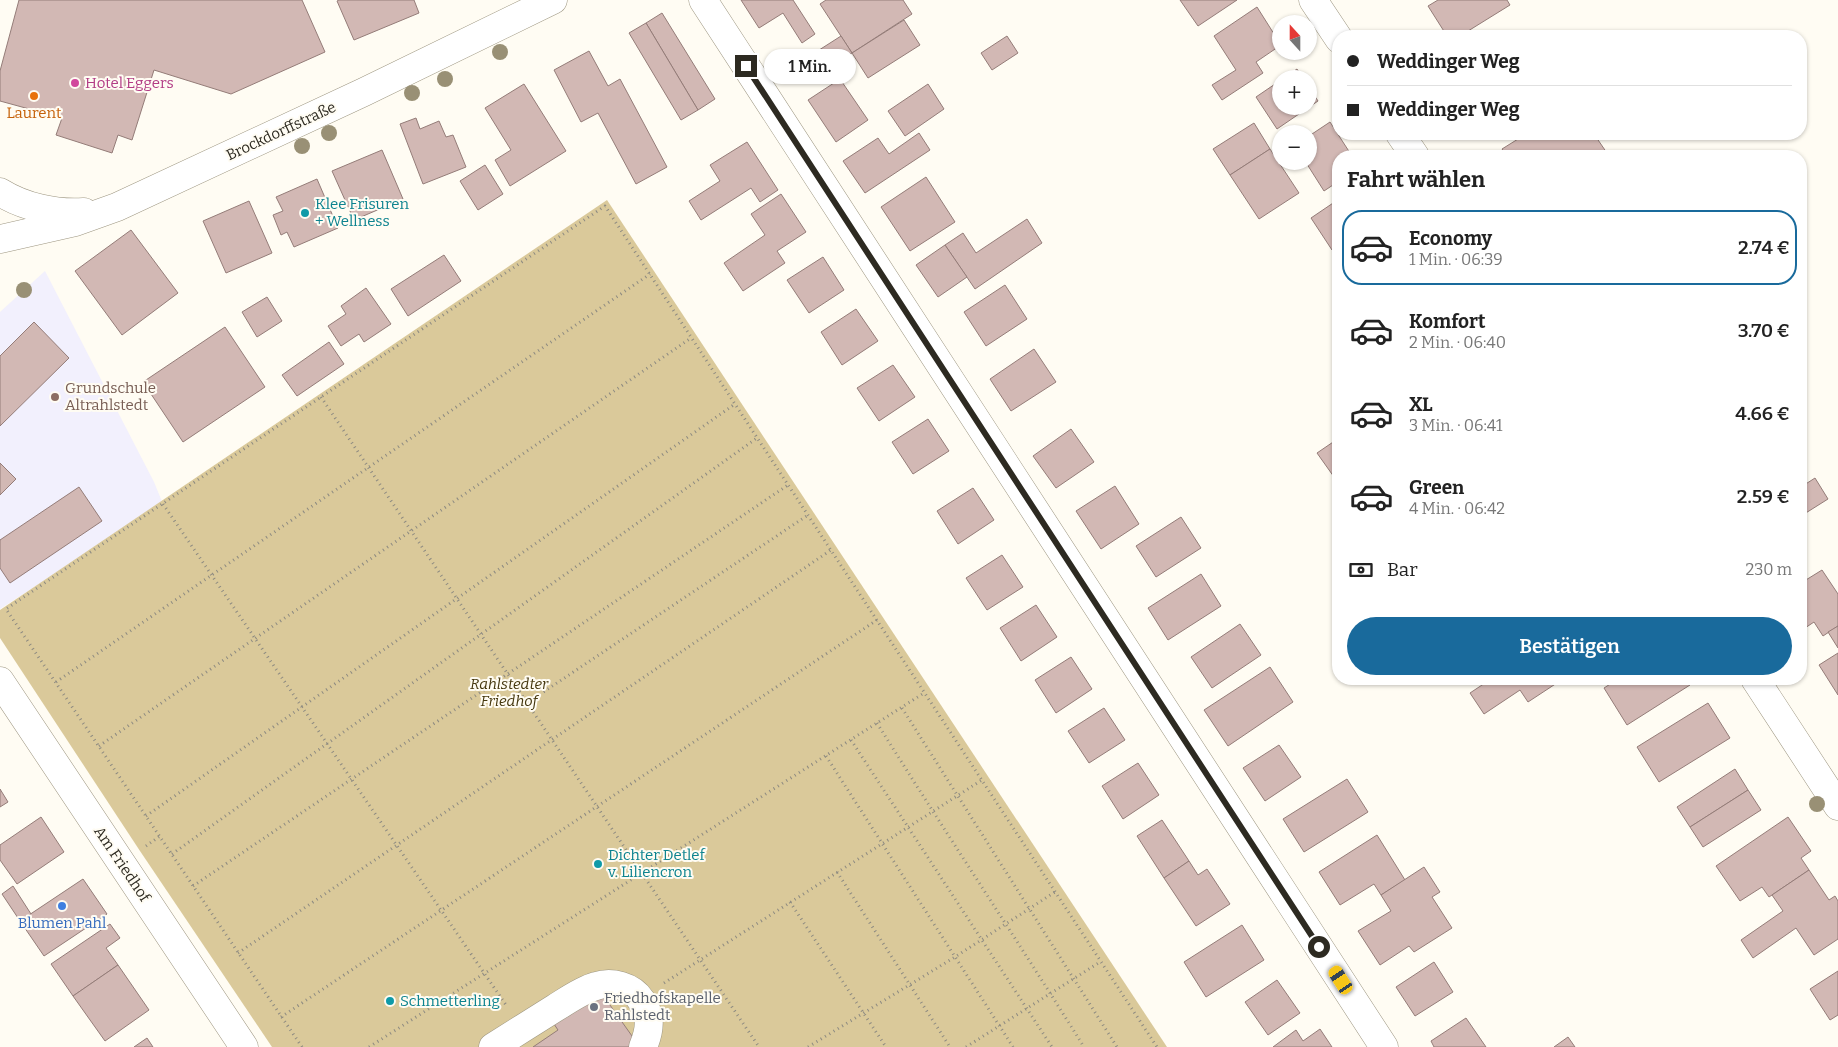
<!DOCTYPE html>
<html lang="de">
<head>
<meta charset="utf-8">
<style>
  body { margin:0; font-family:Bitter,serif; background:#f2f2f2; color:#222; height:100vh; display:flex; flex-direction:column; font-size:19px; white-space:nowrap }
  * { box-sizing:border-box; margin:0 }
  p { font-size:16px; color:#767676 }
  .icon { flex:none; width:28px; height:28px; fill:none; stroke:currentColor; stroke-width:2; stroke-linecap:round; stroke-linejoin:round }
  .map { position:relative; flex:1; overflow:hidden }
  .sheet { position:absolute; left:1332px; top:150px; width:475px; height:535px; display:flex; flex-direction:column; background:#fff; border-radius:20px; box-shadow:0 1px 4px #0004 }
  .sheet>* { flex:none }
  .banner { position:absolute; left:1332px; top:30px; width:475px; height:110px; border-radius:20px; box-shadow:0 1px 4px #0004; display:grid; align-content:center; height:110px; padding:0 15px; background:#fff }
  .needle { width:32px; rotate:339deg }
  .buttons { position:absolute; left:1272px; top:15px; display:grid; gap:10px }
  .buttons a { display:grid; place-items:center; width:45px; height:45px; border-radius:50%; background:#fff; box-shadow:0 1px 4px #0004; font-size:25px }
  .end { position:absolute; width:22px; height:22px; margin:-11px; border:6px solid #2d2a21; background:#fff; box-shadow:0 0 0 2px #fff }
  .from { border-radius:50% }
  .bubble { position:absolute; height:35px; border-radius:18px; background:#fff; box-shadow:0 1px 4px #0004; font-size:16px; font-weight:600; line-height:35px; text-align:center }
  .car { position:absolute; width:15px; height:30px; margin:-15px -8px; border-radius:6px; box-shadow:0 0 4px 1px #0007; background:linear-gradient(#f5c518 24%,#345 0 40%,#f5c518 0 76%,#345 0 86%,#f5c518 0) }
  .banner b { display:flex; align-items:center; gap:18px; height:48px; font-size:19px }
  .banner b+b { border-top:1px solid #e0e0e0 }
  .banner i { width:12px; height:12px; background:#222 }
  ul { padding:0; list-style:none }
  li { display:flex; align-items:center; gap:15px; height:75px; margin:0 10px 8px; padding:0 5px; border:2px solid transparent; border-radius:20px }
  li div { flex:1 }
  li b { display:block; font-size:19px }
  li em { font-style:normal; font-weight:600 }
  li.on { border-color:#196a9c }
  li>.icon { width:45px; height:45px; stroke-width:1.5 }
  h2 { padding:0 15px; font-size:22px; line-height:60px }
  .pay { display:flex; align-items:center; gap:12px; height:55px; padding:0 15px; font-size:19px }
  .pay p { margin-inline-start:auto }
  .cta { display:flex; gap:10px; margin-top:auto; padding:10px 15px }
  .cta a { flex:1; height:58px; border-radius:30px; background:#196a9c; color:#fff; font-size:20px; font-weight:600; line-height:58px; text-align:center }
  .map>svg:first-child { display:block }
  .education { fill:#f2f0fd }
  .green { fill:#dac99a }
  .building { fill:#d2b8b4; stroke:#947c78 }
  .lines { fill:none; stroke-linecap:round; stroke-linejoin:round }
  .minor-casing { stroke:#9d9681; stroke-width:29 }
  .path { stroke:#8d8a81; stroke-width:3; stroke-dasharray:1 4; stroke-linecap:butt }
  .minor { stroke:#fff; stroke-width:28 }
  .tree { fill:#999075 }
  .route { stroke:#2d2a21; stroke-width:6 }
  .hotel-dot { fill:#d1479c; stroke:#fffcf3; stroke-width:2 }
  .food-dot { fill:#e8710a; stroke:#fffcf3; stroke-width:2 }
  .culture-dot { fill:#0f9aa8; stroke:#fffcf3; stroke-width:2 }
  .education-dot { fill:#8d6e63; stroke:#fffcf3; stroke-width:2 }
  .shop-dot { fill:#3f7fe0; stroke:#fffcf3; stroke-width:2 }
  .worship-dot { fill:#6b7280; stroke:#fffcf3; stroke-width:2 }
  .labels { text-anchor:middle; stroke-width:4; stroke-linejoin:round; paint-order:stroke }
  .hotel-label { font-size:15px; fill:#b23c85; stroke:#fffcf3; text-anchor:start }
  .food-label { font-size:15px; fill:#c56008; stroke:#fffcf3 }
  .street-label { font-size:15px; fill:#2d2a21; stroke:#fffcf3 }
  .culture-label { font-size:15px; fill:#0d838f; stroke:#fffcf3; text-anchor:start }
  .education-label { font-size:15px; fill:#785e54; stroke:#fffcf3; text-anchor:start }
  .park-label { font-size:15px; font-style:italic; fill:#45370e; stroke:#fffcf3 }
  .shop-label { font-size:15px; fill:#366cbe; stroke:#fffcf3 }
  .worship-label { font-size:15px; fill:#5b616d; stroke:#fffcf3; text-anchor:start }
</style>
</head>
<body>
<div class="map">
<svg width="1838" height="1047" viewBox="0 0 1838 1047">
  <rect width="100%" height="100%" fill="#fffcf3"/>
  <path class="education" d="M45,271L154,482L163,504L0,609V312Z"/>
  <path class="green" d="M607,200L1167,1047H272L140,851L0,638V610Z"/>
  <g class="building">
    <path d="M19,0H302L325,52L231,94L154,70L132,140L118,135L112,153L56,135L62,118L0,101V71Z"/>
    <path d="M339,0H414L419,13L354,40L337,1Z"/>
    <path d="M741,0H793L815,34L802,43L783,13L759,28Z"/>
    <path d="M826,0H903L912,14L852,53L820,4Z"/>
    <path d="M1180,0H1237L1198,26Z"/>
    <path d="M1438,0H1507L1510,5L1460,36H1447L1428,6Z"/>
    <path d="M1257,7L1281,45L1256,62L1263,73L1222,100L1212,85L1236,70L1214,36Z"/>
    <path d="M662,13L715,99L698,110L646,23Z"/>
    <path d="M904,20L920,45L868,78L852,53Z"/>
    <path d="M646,23L698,110L681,120L629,33Z"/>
    <path d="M841,36L852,53L827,69L816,52Z"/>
    <path d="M1007,36L1018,53L992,70L981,53Z"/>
    <path d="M589,51L608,86L620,79L667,167L636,184L598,113L581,122L554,70Z"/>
    <path d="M1297,69L1303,79H1283Z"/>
    <path d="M840,79L868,120L836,142L808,100Z"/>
    <path d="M1281,80V106H1309V87L1318,101L1277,129L1256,97Z"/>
    <path d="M524,84L566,151L510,186L495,160L511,150L485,108Z"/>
    <path d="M928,84L944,109L905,136L888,111Z"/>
    <path d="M416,118L420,129L439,121L446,137L453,135L466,167L423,184L400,124Z"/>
    <path d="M1330,122L1352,156H1339V181L1324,191L1305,161H1309V136Z"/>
    <path d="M1254,123L1270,149L1230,175L1213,149Z"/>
    <path d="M919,133L930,150L865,193L843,161L878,138L889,154Z"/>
    <path d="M1526,134H1594L1609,156H1507L1502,149Z"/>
    <path d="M747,142L778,190L760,202L751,188L701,220L689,201L720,181L710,165Z"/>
    <path d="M1270,149L1299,193L1259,219L1230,175Z"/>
    <path d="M382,150L403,199L354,220L332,171Z"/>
    <path d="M485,165L503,194L478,210L460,181Z"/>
    <path d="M926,177L955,222L910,251L881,207Z"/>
    <path d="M317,179L338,228L294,247L287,232L281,235L273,215L283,211L276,197Z"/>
    <path d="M781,194L806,232L777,251L785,263L743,291L724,263L765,235L751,214Z"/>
    <path d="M1339,199V245L1332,250L1311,218Z"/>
    <path d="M249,201L272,253L226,273L203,221Z"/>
    <path d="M1027,219L1042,243L975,289L945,245L963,233L976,253Z"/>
    <path d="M131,230L178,293L122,335L75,271Z"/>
    <path d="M945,245L967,277L938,297L916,265Z"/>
    <path d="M444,255L461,281L408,316L391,289Z"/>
    <path d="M823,257L844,290L809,313L787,280Z"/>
    <path d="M1005,285L1027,319L986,346L964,312Z"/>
    <path d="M366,288L391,324L364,342L359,334L341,346L328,326L346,314L341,306Z"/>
    <path d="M267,297L282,321L257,337L242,312Z"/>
    <path d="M856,309L878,341L842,365L821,332Z"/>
    <path d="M34,322L69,358L0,426V356Z"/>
    <path d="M225,327L265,387L183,442L143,382Z"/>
    <path d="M329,342L344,364L297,396L282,375Z"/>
    <path d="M1034,349L1056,382L1011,411L990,379Z"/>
    <path d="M893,365L915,397L879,421L857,388Z"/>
    <path d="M928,419L949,451L913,474L892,442Z"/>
    <path d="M1071,429L1094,462L1056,488L1033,456Z"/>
    <path d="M1339,438V484L1317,453Z"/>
    <path d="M0,463L16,479L0,495Z"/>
    <path d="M1815,478L1828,499L1801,516V487Z"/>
    <path d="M1115,486L1139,524L1101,549L1076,511Z"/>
    <path d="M79,487L102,521L10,583L0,568V540Z"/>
    <path d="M973,488L994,520L958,544L937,511Z"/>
    <path d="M1181,517L1201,548L1156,577L1136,546Z"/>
    <path d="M1002,555L1023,587L987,610L966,578Z"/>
    <path d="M1822,570L1838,594V626L1823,636L1814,622L1805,628L1801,623V583Z"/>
    <path d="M1201,574L1221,606L1168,640L1148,608Z"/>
    <path d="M1036,605L1057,637L1021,661L1000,628Z"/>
    <path d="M1240,624L1261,655L1212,688L1191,657Z"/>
    <path d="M1838,626V648L1828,632Z"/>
    <path d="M1838,653V695L1819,665Z"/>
    <path d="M1071,657L1092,689L1056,713L1035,680Z"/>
    <path d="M1270,667L1293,702L1228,746L1204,710Z"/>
    <path d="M1491,679H1563L1528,702L1520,690L1484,714L1470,693Z"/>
    <path d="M1618,679H1686L1690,685L1627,725L1604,688Z"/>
    <path d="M1708,703L1730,738L1659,782L1637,747Z"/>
    <path d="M1104,708L1125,740L1089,763L1068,731Z"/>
    <path d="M1279,745L1301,777L1265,801L1243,768Z"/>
    <path d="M1138,763L1159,795L1123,819L1102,786Z"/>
    <path d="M1735,769L1748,790L1690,827L1677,807Z"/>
    <path d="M1347,779L1368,812L1304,852L1283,819Z"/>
    <path d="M0,789L8,802L0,807Z"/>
    <path d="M1748,790L1761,810L1703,847L1690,827Z"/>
    <path d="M41,817L64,852L17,884L0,860V845Z"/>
    <path d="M1788,817L1811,851L1801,858L1809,870L1769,897L1762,887L1740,901L1716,866Z"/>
    <path d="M1162,820L1189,861L1164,878L1137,836Z"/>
    <path d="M1377,835L1405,880L1381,895L1374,884L1340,905L1319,872Z"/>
    <path d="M1189,861L1198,875L1207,869L1230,904L1196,926L1164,878Z"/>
    <path d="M1424,867L1440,892L1432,897L1452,928L1414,952L1409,946L1380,965L1358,931L1391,911L1381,895Z"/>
    <path d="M1809,870L1829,900L1835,896L1838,901V939L1814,955L1796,928L1753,958L1741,940L1783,911L1772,895Z"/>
    <path d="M83,879L107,914L44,956L20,921Z"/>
    <path d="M13,886L31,914L20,921L2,894Z"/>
    <path d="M110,924L120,938L106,948L118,965L73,996L51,964Z"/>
    <path d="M1242,925L1264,960L1206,997L1184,962Z"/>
    <path d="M1434,962L1453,992L1415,1016L1396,987Z"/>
    <path d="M118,965L149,1010L105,1041L73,996Z"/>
    <path d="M1838,971V1015L1830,1020L1810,989Z"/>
    <path d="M1277,980L1300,1013L1268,1035L1245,1002Z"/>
    <path d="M600,991L637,1043L631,1047H533L558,1030L554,1024Z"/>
    <path d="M1466,1018L1486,1047H1434L1431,1041Z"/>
    <path d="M1320,1029L1332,1047H1273L1296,1030L1303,1041Z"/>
    <path d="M1568,1037L1575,1047H1554Z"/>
    <path d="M147,1038L153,1047H134Z"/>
  </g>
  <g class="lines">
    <defs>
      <g id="minor">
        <path d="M703,0L1384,1047"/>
        <path d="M1313,0L1339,39"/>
        <path d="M1400,134L1415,156"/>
        <path d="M0,192C24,207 56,214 84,212"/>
        <path d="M0,239L75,222L117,207L364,92L553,0"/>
        <path d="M1755,679L1838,806"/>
        <path d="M0,681L244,1047"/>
        <path d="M493,1047C514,1034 534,1021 555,1008C568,1000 582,990 596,986C612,981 632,986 641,1000C652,1016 650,1030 643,1047"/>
      </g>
    </defs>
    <use href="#minor" class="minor-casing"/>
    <g class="path">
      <path d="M321,397L759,1047"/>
      <path d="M163,504L506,1005"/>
      <path d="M56,682L650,274"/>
      <path d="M527,703L808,515"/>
      <path d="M902,708L1117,1047"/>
      <path d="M877,723C945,832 1016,938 1084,1047"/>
      <path d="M851,740L1052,1047"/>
      <path d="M99,746L691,338"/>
      <path d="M826,756L1013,1047"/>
      <path d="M146,816L735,404"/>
      <path d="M146,846L160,836"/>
      <path d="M172,854L757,438"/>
      <path d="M837,872L950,1047"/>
      <path d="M193,886L788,485"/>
      <path d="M790,902L886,1047"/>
      <path d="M238,953L831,550"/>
      <path d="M664,983L982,780"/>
      <path d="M281,1017L877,620"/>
      <path d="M302,1047L6,609L605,206L1157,1047"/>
      <path d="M369,1047L924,693"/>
      <path d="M808,1047L955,957L1055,892"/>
      <path d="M966,1047L1100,962"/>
    </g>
    <use href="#minor" class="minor"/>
  </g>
  <g class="tree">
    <circle cx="500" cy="52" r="8"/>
    <circle cx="445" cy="79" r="8"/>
    <circle cx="412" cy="93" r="8"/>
    <circle cx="329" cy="133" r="8"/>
    <circle cx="302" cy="146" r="8"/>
    <circle cx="24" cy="290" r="8"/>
    <circle cx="1817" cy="804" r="8"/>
  </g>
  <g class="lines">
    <path class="route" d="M746,66L1319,947"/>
  </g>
  <circle class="hotel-dot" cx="75" cy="83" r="5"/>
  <circle class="food-dot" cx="34" cy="96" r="5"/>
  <g class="culture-dot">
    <circle cx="305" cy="213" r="5"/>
    <circle cx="598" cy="864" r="5"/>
    <circle cx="390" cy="1001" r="5"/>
  </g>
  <circle class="education-dot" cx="55" cy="397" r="5"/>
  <circle class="shop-dot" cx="62" cy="906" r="5"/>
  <circle class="worship-dot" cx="594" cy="1007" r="5"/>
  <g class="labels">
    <g class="hotel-label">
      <text x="85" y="88">Hotel Eggers</text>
    </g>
    <g class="food-label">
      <text x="34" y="118">Laurent</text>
    </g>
    <g class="street-label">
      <text transform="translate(281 131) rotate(-25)" y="5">Brockdorffstraße</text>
      <text transform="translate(122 864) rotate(56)" y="5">Am Friedhof</text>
    </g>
    <g class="culture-label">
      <text x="315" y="209">Klee Frisuren<tspan x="315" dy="17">+ Wellness</tspan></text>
      <text x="608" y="860">Dichter Detlef<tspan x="608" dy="17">v. Liliencron</tspan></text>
      <text x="400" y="1006">Schmetterling</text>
    </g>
    <g class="education-label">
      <text x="65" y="393">Grundschule<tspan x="65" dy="17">Altrahlstedt</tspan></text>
    </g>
    <g class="park-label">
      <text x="509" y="689">Rahlstedter<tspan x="509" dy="17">Friedhof</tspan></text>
    </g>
    <g class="shop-label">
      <text x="62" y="928">Blumen Pahl</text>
    </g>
    <g class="worship-label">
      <text x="604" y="1003">Friedhofskapelle<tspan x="604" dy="17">Rahlstedt</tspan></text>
    </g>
  </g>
</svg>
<div class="buttons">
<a><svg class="needle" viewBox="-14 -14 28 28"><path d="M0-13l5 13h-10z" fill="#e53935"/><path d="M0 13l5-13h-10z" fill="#767676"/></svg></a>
<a>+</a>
<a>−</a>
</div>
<i class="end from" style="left:1319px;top:947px"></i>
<i class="end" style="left:746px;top:66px"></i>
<div class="bubble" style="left:764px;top:49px;width:92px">1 Min.</div>
<i class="car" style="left:1341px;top:980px;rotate:327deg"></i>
<div class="banner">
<b><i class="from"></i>Weddinger Weg</b>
<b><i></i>Weddinger Weg</b>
</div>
<section class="sheet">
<h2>Fahrt wählen</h2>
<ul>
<li class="on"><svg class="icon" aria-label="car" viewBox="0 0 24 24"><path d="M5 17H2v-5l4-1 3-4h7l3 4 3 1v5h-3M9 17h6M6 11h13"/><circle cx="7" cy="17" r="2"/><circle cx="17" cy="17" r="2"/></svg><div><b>Economy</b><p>1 Min. · 06:39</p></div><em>2.74 €</em></li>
<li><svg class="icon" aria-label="car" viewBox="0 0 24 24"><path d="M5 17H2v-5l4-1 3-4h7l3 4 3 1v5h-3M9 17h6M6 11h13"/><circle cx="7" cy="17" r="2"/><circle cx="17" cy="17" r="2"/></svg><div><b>Komfort</b><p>2 Min. · 06:40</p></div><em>3.70 €</em></li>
<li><svg class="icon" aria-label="car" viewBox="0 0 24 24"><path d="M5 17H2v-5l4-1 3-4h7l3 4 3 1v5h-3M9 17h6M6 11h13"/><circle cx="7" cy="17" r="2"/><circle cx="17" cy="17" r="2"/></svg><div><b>XL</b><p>3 Min. · 06:41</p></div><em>4.66 €</em></li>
<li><svg class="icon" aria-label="car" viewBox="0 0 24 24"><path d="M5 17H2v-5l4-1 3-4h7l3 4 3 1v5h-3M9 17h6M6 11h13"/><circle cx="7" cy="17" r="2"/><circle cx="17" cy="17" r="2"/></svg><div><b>Green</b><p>4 Min. · 06:42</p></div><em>2.59 €</em></li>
</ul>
<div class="pay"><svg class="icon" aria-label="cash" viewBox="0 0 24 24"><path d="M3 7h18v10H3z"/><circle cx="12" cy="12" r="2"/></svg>Bar<p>230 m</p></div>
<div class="cta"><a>Bestätigen</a></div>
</section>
</div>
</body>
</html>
